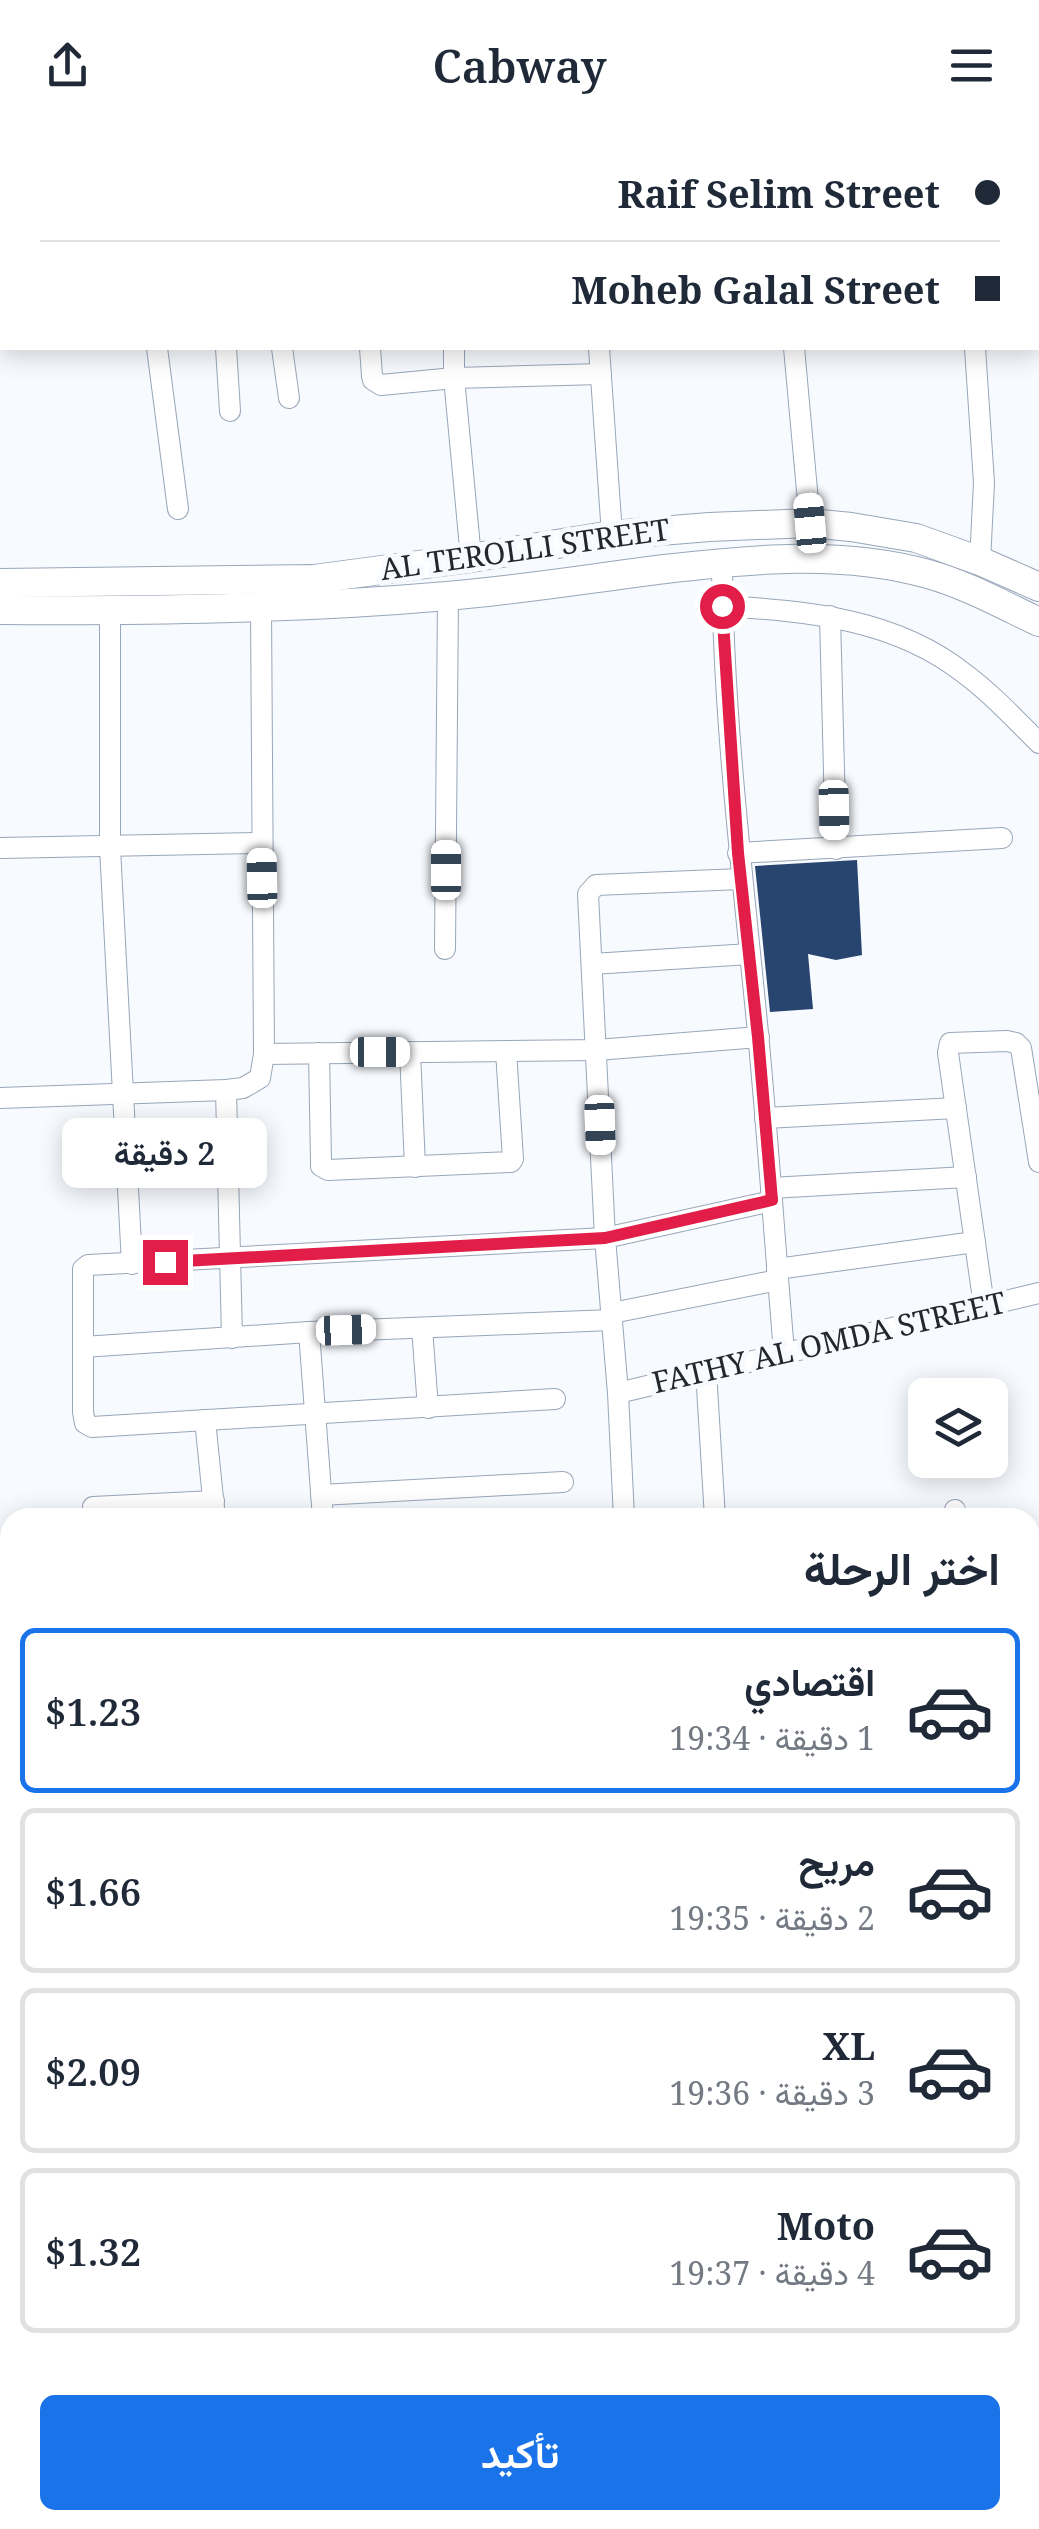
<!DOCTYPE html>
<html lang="ar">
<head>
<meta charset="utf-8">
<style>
  body { margin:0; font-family:"Noto Serif",Vazirmatn,serif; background:#f2f2f3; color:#1f2937; direction:rtl; height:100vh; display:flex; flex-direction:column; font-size:38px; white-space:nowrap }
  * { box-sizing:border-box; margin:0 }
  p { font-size:32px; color:#747a83 }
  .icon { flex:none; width:55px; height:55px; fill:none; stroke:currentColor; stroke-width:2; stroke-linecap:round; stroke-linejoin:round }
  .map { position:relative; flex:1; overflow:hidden; direction:ltr }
  .side { position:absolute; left:0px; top:1378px; width:1040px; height:1022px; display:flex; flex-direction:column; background:#fff; border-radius:30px 30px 0 0; box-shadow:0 5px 25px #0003; direction:rtl }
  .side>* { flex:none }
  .banner { position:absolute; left:0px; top:0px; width:1040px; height:220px; box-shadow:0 5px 25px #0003; direction:rtl; display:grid; align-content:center; height:220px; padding:0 40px; background:#fff }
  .buttons { position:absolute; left:908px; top:1248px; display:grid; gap:20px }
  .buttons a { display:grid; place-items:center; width:100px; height:100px; border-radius:15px; background:#fff; box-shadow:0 5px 25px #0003; font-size:50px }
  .end { position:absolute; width:45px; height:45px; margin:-22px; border:12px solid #e11d48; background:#fff; box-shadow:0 0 0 5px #fff }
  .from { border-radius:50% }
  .bubble { position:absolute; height:70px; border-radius:15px; background:#fff; box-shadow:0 5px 25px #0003; font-size:32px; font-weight:600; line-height:70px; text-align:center; direction:rtl }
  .car { position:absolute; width:30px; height:60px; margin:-30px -15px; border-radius:12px; box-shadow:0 0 8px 2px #0007; background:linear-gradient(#fff 24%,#345 0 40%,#fff 0 76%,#345 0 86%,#fff 0) }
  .banner b { display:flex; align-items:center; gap:35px; height:95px; font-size:38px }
  .banner b+b { border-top:2px solid #e0e1e3 }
  .banner i { width:25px; height:25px; background:#1f2937 }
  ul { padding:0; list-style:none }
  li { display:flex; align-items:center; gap:30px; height:165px; margin:0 20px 15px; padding:0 20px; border:5px solid #e0e1e3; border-radius:15px }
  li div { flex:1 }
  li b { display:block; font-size:38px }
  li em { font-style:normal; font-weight:600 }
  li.current { border-color:#1a73e8 }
  li>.icon { width:90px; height:90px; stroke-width:1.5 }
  h2 { padding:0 40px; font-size:45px; line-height:120px }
  .cta { display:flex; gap:20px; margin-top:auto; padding:20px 40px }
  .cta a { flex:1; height:115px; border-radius:15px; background:#1a73e8; color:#fff; font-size:40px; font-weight:600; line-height:115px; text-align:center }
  header { display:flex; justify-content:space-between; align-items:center; height:130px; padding:0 40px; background:#fff; font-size:45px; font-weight:600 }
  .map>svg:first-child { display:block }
  .building { fill:#284570 }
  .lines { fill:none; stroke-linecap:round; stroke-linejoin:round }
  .minor-casing { stroke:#98a6b9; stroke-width:22 }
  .tertiary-casing { stroke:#98a6b9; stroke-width:30 }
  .minor { stroke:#fff; stroke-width:20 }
  .tertiary { stroke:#fff; stroke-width:28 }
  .route { stroke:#e11d48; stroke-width:12 }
  .labels { text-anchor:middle; stroke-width:10; stroke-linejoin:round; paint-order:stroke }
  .street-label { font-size:30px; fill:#23282f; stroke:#f7fafe }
</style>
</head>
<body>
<header><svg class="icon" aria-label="menu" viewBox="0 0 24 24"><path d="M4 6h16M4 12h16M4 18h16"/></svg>Cabway<svg class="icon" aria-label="share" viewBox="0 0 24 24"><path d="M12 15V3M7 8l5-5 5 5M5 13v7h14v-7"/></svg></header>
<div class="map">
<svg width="1039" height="2399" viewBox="0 0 1039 2399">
  <rect width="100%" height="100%" fill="#f7fafe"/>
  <path class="building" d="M857,730L862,825L836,830L808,824L813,879L770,882L755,736Z"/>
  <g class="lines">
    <defs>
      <g id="minor">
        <path d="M186,0L187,2"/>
        <path d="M347,0L348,2"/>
        <path d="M436,0V2"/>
        <path d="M583,0V2"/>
        <path d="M774,0V2"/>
        <path d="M956,0V2"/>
        <path d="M258,2L275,0"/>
        <path d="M1038,71H1039"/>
        <path d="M157,218L178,379"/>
        <path d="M226,218L230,281"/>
        <path d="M282,218L289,268"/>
        <path d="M370,218L372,246L373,250L381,255L454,248L601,244"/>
        <path d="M454,218V248L471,428"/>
        <path d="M599,218L612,405"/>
        <path d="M794,218L810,393"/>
        <path d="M975,218L984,353L980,431"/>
        <path d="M722,432C723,590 743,747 758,903C768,1009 775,1116 784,1222"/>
        <path d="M722,476C808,481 896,489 965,544C992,564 1015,589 1039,613"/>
        <path d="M110,481V718L132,1134"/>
        <path d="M830,486L836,719"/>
        <path d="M0,718L261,713"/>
        <path d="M738,723L1002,708"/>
        <path d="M445,819L448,466"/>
        <path d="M592,834L750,824"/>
        <path d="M410,922L415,1037"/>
        <path d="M319,923L321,1032V1036L328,1040L511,1032L513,1029L506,921"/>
        <path d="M264,924L597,920L759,907"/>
        <path d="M226,960L232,1208"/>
        <path d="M0,968L226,960L243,958L260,948L264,924L261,479"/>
        <path d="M765,988L956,978"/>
        <path d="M771,1058L966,1047"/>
        <path d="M777,1139L975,1112"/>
        <path d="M984,1176L948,923L950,913L1007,911L1016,913L1021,918L1039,1032"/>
        <path d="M612,1183L778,1150"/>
        <path d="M422,1198L428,1278"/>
        <path d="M309,1202L323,1388"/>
        <path d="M83,1217L309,1202L612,1190"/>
        <path d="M706,1241L715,1388"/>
        <path d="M618,1263L1039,1163"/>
        <path d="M555,1269L92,1297L85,1293L83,1282V1139L88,1135L605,1108L772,1071"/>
        <path d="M205,1290L215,1388"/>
        <path d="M321,1365L563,1352"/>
        <path d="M93,1377L214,1371"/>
        <path d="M624,1388L618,1263L605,1108L588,764L596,755L741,749"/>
        <path d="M954,1388L955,1380"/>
        <path d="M0,1466L10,1483"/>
        <path d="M1030,1505L1039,1504"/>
        <path d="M1034,1705L1039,1741"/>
        <path d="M0,1751L10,1752"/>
        <path d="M0,1982L10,1981"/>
        <path d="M1030,1998L1039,1995"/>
        <path d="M0,2076L10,2121"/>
        <path d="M1030,2250L1039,2248"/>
        <path d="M1030,2354L1039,2353"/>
        <path d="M200,2390L201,2399"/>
        <path d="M0,2394L99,2399"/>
        <path d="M267,2399L268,2390"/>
        <path d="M339,2399L340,2390"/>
        <path d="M427,2399L428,2390"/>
        <path d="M677,2399L678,2390"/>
      </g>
      <g id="tertiary">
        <path d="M0,453L314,449L471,428L612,405L709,397L810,393L851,397L916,408L980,431L1039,457"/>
        <path d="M0,480C149,481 298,479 447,466C519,460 592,448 665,439C751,429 842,420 928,444C967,455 1003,475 1039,492"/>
      </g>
    </defs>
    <use href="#minor" class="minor-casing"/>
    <use href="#tertiary" class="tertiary-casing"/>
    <use href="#minor" class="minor"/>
    <use href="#tertiary" class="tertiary"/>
  </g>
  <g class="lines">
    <path class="route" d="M165,1132L605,1108L772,1070L758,907L738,723L722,476"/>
  </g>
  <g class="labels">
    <g class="street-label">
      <text transform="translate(525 420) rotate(-8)" y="10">AL TEROLLI STREET</text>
      <text transform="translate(829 1213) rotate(-13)" y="10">FATHY AL OMDA STREET</text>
    </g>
  </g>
</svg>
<div class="buttons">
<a><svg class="icon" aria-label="layers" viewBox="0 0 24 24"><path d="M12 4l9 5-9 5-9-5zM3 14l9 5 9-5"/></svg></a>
</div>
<i class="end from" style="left:722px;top:476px"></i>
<i class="end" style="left:165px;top:1132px"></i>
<div class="bubble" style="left:62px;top:988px;width:205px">2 دقيقة</div>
<i class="car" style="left:810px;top:393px;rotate:355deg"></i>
<i class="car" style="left:834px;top:680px;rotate:179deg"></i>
<i class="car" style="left:446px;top:740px;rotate:0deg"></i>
<i class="car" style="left:262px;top:748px;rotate:359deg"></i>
<i class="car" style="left:380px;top:922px;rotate:90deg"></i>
<i class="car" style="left:600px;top:995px;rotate:178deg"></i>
<i class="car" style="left:346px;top:1200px;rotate:88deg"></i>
<div class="banner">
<b><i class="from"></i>Raif Selim Street</b>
<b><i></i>Moheb Galal Street</b>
</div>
<section class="side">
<h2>اختر الرحلة</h2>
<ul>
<li class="current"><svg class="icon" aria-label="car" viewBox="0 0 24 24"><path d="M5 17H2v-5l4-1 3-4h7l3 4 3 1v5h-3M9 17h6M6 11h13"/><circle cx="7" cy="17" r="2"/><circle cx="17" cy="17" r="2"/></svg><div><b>اقتصادي</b><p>1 دقيقة · 19:34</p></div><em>$1.23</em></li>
<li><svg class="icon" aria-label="car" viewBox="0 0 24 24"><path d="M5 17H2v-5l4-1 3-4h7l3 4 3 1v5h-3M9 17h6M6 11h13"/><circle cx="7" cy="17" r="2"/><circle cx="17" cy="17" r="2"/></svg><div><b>مريح</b><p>2 دقيقة · 19:35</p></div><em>$1.66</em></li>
<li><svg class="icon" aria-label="car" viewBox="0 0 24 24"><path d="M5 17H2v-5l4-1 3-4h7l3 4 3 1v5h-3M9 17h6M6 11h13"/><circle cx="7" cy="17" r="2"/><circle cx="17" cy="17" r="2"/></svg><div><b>XL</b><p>3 دقيقة · 19:36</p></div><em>$2.09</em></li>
<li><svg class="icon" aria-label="car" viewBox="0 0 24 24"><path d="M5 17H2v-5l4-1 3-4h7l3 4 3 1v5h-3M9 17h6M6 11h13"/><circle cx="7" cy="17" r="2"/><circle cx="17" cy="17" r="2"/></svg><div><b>Moto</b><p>4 دقيقة · 19:37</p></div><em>$1.32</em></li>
</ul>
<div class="cta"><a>تأكيد</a></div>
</section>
</div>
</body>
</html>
